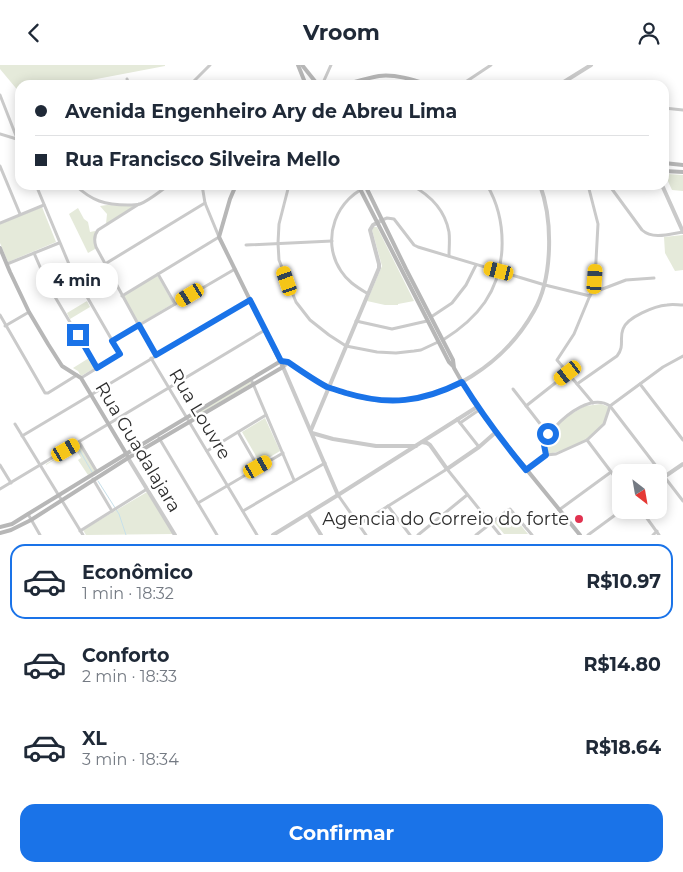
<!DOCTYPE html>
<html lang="pt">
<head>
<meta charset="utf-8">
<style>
  body { margin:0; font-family:Montserrat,sans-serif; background:#f2f2f3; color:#1f2937; height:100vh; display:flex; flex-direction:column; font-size:19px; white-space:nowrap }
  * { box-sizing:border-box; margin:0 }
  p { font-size:16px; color:#747a83 }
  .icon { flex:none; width:28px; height:28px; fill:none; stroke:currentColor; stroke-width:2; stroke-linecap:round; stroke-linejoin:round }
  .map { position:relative; height:470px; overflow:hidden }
  .drawer { display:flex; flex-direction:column; background:#fff; flex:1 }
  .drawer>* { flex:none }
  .top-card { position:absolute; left:15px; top:15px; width:654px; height:110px; border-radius:15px; box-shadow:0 2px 12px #0003; display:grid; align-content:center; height:110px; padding:0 20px; background:#fff }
  .needle { width:32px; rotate:149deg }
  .buttons { position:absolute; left:612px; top:399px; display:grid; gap:10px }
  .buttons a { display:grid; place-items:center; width:55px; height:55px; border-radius:10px; background:#fff; box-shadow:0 2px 12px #0003; font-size:25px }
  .end { position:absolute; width:22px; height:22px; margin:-11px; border:6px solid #1a73e8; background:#fff; box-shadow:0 0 0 2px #fff }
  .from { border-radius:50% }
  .bubble { position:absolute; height:35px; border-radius:15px; background:#fff; box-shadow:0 2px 12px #0003; font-size:16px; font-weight:700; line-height:35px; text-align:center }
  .car { position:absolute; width:15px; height:30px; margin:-15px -8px; border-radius:6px; box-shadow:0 0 4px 1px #0007; background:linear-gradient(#f5c518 24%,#345 0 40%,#f5c518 0 76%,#345 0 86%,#f5c518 0) }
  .top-card b { display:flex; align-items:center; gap:18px; height:48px; font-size:19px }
  .top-card b+b { border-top:1px solid #e0e1e3 }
  .top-card i { width:12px; height:12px; background:#1f2937 }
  ul { padding:9px 0 0; list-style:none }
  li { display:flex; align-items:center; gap:15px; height:75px; margin:0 10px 8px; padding:0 10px; border:2px solid transparent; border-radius:15px }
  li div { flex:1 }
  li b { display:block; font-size:19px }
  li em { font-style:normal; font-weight:700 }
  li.current { border-color:#1a73e8 }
  li>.icon { width:45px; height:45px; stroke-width:1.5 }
  .button { display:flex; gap:10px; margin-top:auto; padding:10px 20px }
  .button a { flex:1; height:58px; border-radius:15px; background:#1a73e8; color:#fff; font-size:20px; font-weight:700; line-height:58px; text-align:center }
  header { display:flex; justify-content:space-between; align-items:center; height:65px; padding:0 20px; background:#fff; font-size:22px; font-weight:700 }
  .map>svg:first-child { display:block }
  .green { fill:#e5eada }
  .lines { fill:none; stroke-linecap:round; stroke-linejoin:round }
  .stream { stroke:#c7e0ea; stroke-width:1 }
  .minor { stroke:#cacaca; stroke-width:3 }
  .tertiary { stroke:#cacaca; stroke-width:4 }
  .secondary { stroke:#b7b7b7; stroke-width:4 }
  .route { stroke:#1a73e8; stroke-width:6 }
  .poi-dot { fill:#e13250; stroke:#fff; stroke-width:2 }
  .labels { text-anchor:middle; stroke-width:5; stroke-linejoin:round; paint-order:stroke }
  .street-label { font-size:18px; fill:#2d2d2d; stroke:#fff }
  .poi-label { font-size:18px; fill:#2d2d2d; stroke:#fff; text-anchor:end }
</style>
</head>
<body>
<header><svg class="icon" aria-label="back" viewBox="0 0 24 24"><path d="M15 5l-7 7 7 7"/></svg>Vroom<svg class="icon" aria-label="person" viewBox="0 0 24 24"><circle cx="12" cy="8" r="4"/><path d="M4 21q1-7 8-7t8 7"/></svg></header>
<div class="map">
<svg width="683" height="470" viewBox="0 0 683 470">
  <rect width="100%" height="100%" fill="#fff"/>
  <g class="green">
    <path d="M0,0H165V1L65,20H20V28L0,4Z"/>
    <path d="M668,109L683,110V126L672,125L667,114Z"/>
    <path d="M107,140L134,141L106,159L107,149L100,141Z"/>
    <path d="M42,142L56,177L8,197L0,178V159Z"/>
    <path d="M78,143L84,154L88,157L90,167L95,166V184L88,188L69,149Z"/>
    <path d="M374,162H377L414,236L398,239V240H385L367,236L382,201L372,165Z"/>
    <path d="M683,170V205L675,206L665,188L664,172Z"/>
    <path d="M157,210L173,238H174L139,259L123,231Z"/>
    <path d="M87,236L90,242L70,254L67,248Z"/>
    <path d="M89,293L95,303L81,311L78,306L73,303Z"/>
    <path d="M251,315L252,318L191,354L190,351Z"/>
    <path d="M601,339L609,342C607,348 606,356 602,361C590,375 565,387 547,389L545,380L549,370L566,352L585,341Z"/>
    <path d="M265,353L280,386L260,398L242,367Z"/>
    <path d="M82,379L97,405L88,410L78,395L81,393L75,383L46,400V399L74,382H75Z"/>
    <path d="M147,427L173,469L86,470L83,465Z"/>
    <path d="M509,446L528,469H504L494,457Z"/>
  </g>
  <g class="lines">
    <g class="stream">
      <path d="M77,381L92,407"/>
      <path d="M98,416L119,449L126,470"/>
    </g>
    <g class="minor">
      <path d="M127,14L129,20"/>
      <path d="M190,20L210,0"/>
      <path d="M322,20L331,0"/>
      <path d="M461,20L491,0"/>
      <path d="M0,30L20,81"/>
      <path d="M664,43L683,45"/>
      <path d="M0,69L20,75"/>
      <path d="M0,101L20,149"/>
      <path d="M36,120L71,204L120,289L81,313"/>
      <path d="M75,120C92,136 105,140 128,140C132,140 136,140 140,139C150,135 160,126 169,120"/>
      <path d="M289,120L279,159L278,178L279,195L296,237L310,255L329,270L346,281L377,287L396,288L414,286L421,285L438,277"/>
      <path d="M411,120C430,130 445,145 449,167C450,175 449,183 449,191"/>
      <path d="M588,120L598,159L595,214L591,228L574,269L557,295L593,338"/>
      <path d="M609,120L642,165C653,175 670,169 683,167"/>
      <path d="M139,139L98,165C94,170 94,176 96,182L155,290"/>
      <path d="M382,155L387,153L394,154L414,180L418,182L545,220L590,231"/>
      <path d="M0,158L44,140"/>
      <path d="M246,180L332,176"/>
      <path d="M34,188L48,220L97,303"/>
      <path d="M7,199L59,178"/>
      <path d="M105,199L205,138"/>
      <path d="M158,209L175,239"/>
      <path d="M592,228L626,215L654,213"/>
      <path d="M368,229C357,222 348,217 341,206C320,175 336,131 372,120"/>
      <path d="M122,231L219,172L205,138L202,120"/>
      <path d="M0,250L45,328H48L77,310"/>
      <path d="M431,252L452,238L466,220L476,200"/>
      <path d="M356,256L392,264L427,256"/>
      <path d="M5,261L29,247"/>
      <path d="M443,275C459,265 474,253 485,237C508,203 507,154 487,120"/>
      <path d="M112,276L235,204"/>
      <path d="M151,293L257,470"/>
      <path d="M251,314L294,415"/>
      <path d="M577,319L617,291C625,281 619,274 623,264C627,252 655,241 667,240C672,239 678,240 683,240"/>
      <path d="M640,319L683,375"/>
      <path d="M513,324L548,369"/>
      <path d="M526,341L568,308"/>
      <path d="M457,354L479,382"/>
      <path d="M460,358L479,345"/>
      <path d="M15,359L83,470"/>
      <path d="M238,367L258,402"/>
      <path d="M22,371L250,235"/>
      <path d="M159,373L217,470"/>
      <path d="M587,375L621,420"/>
      <path d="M79,377L97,407"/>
      <path d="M207,386L266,350"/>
      <path d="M546,390C544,385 544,380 545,375C547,369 551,366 555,362C567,349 592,329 610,341L683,436"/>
      <path d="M0,400L11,418"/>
      <path d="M526,405L546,390L556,389L587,375L604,359L610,341L663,302L683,291"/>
      <path d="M93,414L112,446"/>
      <path d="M0,424L265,265"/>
      <path d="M338,430L366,470"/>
      <path d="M198,438L283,388"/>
      <path d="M388,441L410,470"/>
      <path d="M559,445L611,407"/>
      <path d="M641,445L659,470"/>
      <path d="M243,446L325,398"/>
      <path d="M28,449L40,470"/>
      <path d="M358,460L447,404L500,470"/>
      <path d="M80,466L147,424"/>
      <path d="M418,470L467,430"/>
      <path d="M476,470L508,445L510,444L532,470"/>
      <path d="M588,470L622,445"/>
      <path d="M653,470L657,466"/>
    </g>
    <g class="tertiary">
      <path d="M559,20L591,0"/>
      <path d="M662,120L683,167"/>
      <path d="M281,296L288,297C300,305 313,314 327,321C342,329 368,335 385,336C446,338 505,298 534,246C553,213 553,155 540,120"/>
      <path d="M288,297L283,302L338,430"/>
      <path d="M311,365L379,203V199L370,165L373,160L382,155"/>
      <path d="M312,368L333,374L376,381H416"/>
      <path d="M422,377L427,378L430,380L447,404L479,382L496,367"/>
      <path d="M128,393L175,470"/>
      <path d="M664,412L683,399"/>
      <path d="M308,449L321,470"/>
      <path d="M273,470L338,430L477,342"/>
    </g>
    <g class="secondary">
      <path d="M298,0L306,20"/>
      <path d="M302,0L318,20"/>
      <path d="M344,20C355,17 367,13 379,11C396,9 414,15 430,20"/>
      <path d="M664,98L683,100"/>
      <path d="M664,106L683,107"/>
      <path d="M358,120L449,297L453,301"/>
      <path d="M365,120L406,204L453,295L454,303L462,317L479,345L496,367L580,470"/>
      <path d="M0,183L10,207L29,247L48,279L62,301L81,313L127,390"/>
      <path d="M0,462L12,459L28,449L126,389L281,296"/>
      <path d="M0,468L11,465L31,455L128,393L283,302L219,172L230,134L236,120"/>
    </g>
  </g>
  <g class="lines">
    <path class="route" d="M78,270L97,303L120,289L112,276L139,260L156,290L250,235L281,296L288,297C301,306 314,315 327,322C333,324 340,326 346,328C389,341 422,337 462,317C482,349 502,376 526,405L546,390L544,380L548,369"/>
  </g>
  <circle class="poi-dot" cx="579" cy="454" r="5"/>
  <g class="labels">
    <g class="street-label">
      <text transform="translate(200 349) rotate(59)" y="6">Rua Louvre</text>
      <text transform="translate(138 382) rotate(59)" y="6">Rua Guadalajara</text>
    </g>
    <g class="poi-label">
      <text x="569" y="460">Agencia do Correio do forte</text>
    </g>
  </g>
</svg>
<div class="buttons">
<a><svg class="needle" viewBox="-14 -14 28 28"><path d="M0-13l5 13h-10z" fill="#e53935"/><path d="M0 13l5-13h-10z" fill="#747a83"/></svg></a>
</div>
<i class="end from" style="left:548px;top:369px"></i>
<i class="end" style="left:78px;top:270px"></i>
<div class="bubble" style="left:36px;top:198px;width:82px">4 min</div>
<i class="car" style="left:499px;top:206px;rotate:284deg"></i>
<i class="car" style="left:595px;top:214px;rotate:4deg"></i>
<i class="car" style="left:287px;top:216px;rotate:341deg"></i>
<i class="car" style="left:190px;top:230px;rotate:239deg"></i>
<i class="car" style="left:568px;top:308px;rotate:232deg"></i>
<i class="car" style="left:66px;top:385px;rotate:60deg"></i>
<i class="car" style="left:258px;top:402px;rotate:60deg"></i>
<div class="top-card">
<b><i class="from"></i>Avenida Engenheiro Ary de Abreu Lima</b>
<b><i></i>Rua Francisco Silveira Mello</b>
</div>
</div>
<section class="drawer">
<ul>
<li class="current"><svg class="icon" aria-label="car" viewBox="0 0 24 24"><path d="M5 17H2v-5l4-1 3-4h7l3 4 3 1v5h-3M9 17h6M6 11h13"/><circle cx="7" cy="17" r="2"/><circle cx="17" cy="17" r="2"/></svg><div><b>Econômico</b><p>1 min · 18:32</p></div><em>R$10.97</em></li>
<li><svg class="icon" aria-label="car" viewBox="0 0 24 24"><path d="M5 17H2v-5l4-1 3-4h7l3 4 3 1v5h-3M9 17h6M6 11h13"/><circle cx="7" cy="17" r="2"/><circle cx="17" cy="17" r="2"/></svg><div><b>Conforto</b><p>2 min · 18:33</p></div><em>R$14.80</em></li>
<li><svg class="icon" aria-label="car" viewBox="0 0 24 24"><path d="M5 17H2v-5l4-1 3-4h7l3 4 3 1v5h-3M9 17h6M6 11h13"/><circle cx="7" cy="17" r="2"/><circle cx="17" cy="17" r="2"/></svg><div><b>XL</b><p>3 min · 18:34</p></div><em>R$18.64</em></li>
</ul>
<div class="button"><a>Confirmar</a></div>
</section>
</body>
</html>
